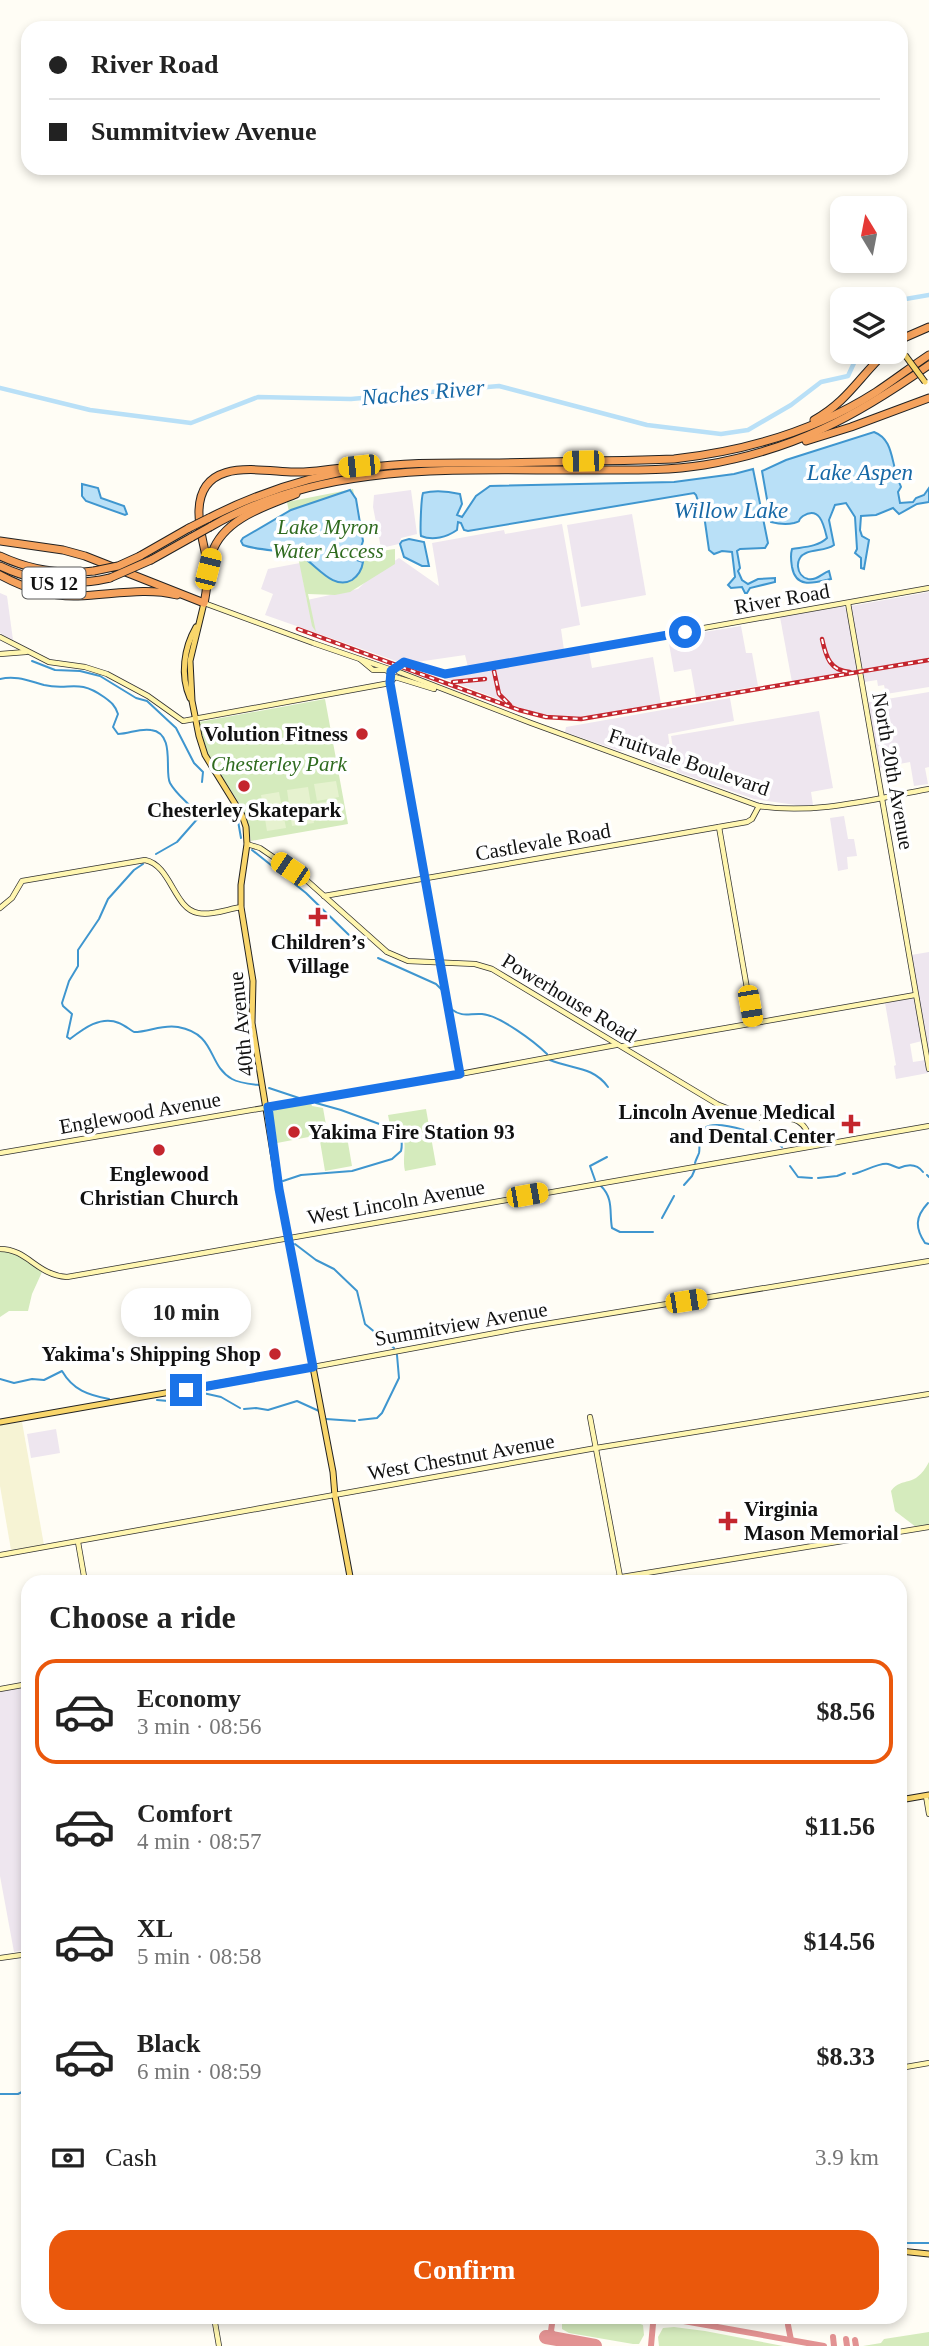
<!DOCTYPE html>
<html lang="en">
<head>
<meta charset="utf-8">
<style>
  body { margin:0; font-family:"Times New Roman",serif; background:#f6f6f6; color:#222; height:100vh; display:flex; flex-direction:column; font-size:26px; white-space:nowrap }
  * { box-sizing:border-box; margin:0 }
  p { font-size:23px; color:#767676 }
  .icon { flex:none; width:38px; height:38px; fill:none; stroke:currentColor; stroke-width:2; stroke-linecap:round; stroke-linejoin:round }
  .map { position:relative; flex:1; overflow:hidden }
  .panel { position:absolute; left:21px; top:1575px; width:886px; height:749px; display:flex; flex-direction:column; background:#fff; border-radius:21px; box-shadow:0 4px 10px #0003 }
  .panel>* { flex:none }
  .banner { position:absolute; left:21px; top:21px; width:887px; height:154px; border-radius:21px; box-shadow:0 4px 10px #0003; display:grid; align-content:center; height:154px; padding:0 28px; background:#fff }
  .needle { width:46px; rotate:350deg }
  .fabs { position:absolute; left:830px; top:196px; display:grid; gap:14px }
  .fabs a { display:grid; place-items:center; width:77px; height:77px; border-radius:14px; background:#fff; box-shadow:0 4px 10px #0003; font-size:35px }
  .end { position:absolute; width:32px; height:32px; margin:-16px; border:9px solid #1a73e8; background:#fff; box-shadow:0 0 0 4px #fff }
  .from { border-radius:50% }
  .bubble { position:absolute; height:49px; border-radius:21px; background:#fff; box-shadow:0 4px 10px #0003; font-size:23px; font-weight:800; line-height:49px; text-align:center }
  .car { position:absolute; width:21px; height:42px; margin:-21px -10px; border-radius:9px; box-shadow:0 0 5px 2px #0007; background:linear-gradient(#f5c518 24%,#345 0 40%,#f5c518 0 76%,#345 0 86%,#f5c518 0) }
  .banner b { display:flex; align-items:center; gap:24px; height:66px; font-size:26px }
  .banner b+b { border-top:2px solid #e0e0e0 }
  .banner i { width:18px; height:18px; background:#222 }
  ul { padding:0; list-style:none }
  li { display:flex; align-items:center; gap:21px; height:105px; margin:0 14px 10px; padding:0 14px; border:4px solid transparent; border-radius:21px }
  li div { flex:1 }
  li b { display:block; font-size:26px }
  li em { font-style:normal; font-weight:800 }
  li.on { border-color:#ea580c }
  li>.icon { width:63px; height:63px; stroke-width:1.5 }
  h2 { padding:0 28px; font-size:32px; line-height:84px }
  .pay { display:flex; align-items:center; gap:18px; height:77px; padding:0 28px; font-size:26px }
  .pay p { margin-inline-start:auto }
  .cta { display:flex; gap:14px; margin-top:auto; padding:14px 28px }
  .cta a { flex:1; height:80px; border-radius:21px; background:#ea580c; color:#fff; font-size:28px; font-weight:800; line-height:80px; text-align:center }
  .map>svg:first-child { display:block }
  .industrial { fill:#eee6ef }
  .farmland { fill:#f6f3d4 }
  .green { fill:#d5ebbd }
  .pitch { fill:#e6f2cf }
  .water { fill:#b9e0f7; stroke:#3f96cf; stroke-width:2 }
  .lines { fill:none; stroke-linecap:round; stroke-linejoin:round }
  .stream { stroke:#3f96cf; stroke-width:2 }
  .river { stroke:#b9e0f7; stroke-width:4.5 }
  .taxiway { stroke:#e29292; stroke-width:6 }
  .runway { stroke:#e29292; stroke-width:14 }
  .secondary-casing { stroke:#333; stroke-width:6 }
  .primary-casing { stroke:#222; stroke-width:7 }
  .highway-casing { stroke:#222; stroke-width:9 }
  .secondary { stroke:#fff6b0; stroke-width:4.5 }
  .primary { stroke:#f9d66b; stroke-width:5 }
  .highway { stroke:#f5a25d; stroke-width:7 }
  .rail-casing { stroke:#c4262e; stroke-width:4.5 }
  .rail { stroke:#fff; stroke-width:2; stroke-dasharray:5; stroke-linecap:butt }
  .primary-bridge-casing { stroke:#222; stroke-width:7; stroke-linecap:butt }
  .highway-bridge-casing { stroke:#222; stroke-width:9; stroke-linecap:butt }
  .primary-bridge { stroke:#f9d66b; stroke-width:5 }
  .highway-bridge { stroke:#f5a25d; stroke-width:7 }
  .route { stroke:#1a73e8; stroke-width:9 }
  .poi-dot { fill:#c4262e; stroke:#fff; stroke-width:2.5 }
  .labels { text-anchor:middle; stroke-width:7; stroke-linejoin:round; paint-order:stroke }
  .shield { fill:#fff; stroke:#585858; stroke-width:2 }
  .shield-label { font-size:19px; font-weight:bold; fill:#111 }
  .park-label { font-size:21px; font-style:italic; fill:#2f6b1f; stroke:#fff }
  .street-label { font-size:21px; fill:#111; stroke:#fff }
  .poi-label { font-size:21px; font-weight:bold; fill:#111; stroke:#fff; text-anchor:end }
  .water-label { font-size:23px; font-style:italic; fill:#1768a6; stroke:#fff }
</style>
</head>
<body>
<div class="map">
<svg width="929" height="2346" viewBox="0 0 929 2346">
  <rect width="100%" height="100%" fill="#fffdf5"/>
  <g class="industrial">
    <path d="M411,490L417,534L401,538L399,544L381,548L373,507L374,495Z"/>
    <path d="M632,514L646,595L581,607L567,525Z"/>
    <path d="M562,524L580,625L561,629L564,650L468,667L465,655L417,662L402,659L396,661L265,615L273,594L261,589L268,569L300,563L307,600L358,589L370,577L399,558L439,586L432,543L504,530L505,534Z"/>
    <path d="M929,592V687L886,694L884,685L878,686L877,680L864,682L851,606Z"/>
    <path d="M0,593L7,596L13,640L0,633Z"/>
    <path d="M843,606L847,609L858,671L792,682L780,617Z"/>
    <path d="M741,626L746,653H752L758,686L696,697L691,669L674,672L668,638Z"/>
    <path d="M589,652L592,668L653,657L661,704L583,717H554L526,710L443,678Z"/>
    <path d="M929,692V767L925,768L928,784L914,786L910,762L878,768L867,705L869,702Z"/>
    <path d="M730,698L734,721L668,734L672,764L670,769L650,762L648,747L620,751L565,732L566,727Z"/>
    <path d="M819,711L833,788L811,792L813,805H796L754,799L677,772L671,736Z"/>
    <path d="M844,816L848,839H854L857,856L847,857L848,869L838,871L830,818Z"/>
    <path d="M929,952V1058L911,955Z"/>
    <path d="M914,998L922,1041L910,1044L913,1062L926,1060L928,1073L896,1079L894,1066L896,1065L885,1003Z"/>
    <path d="M56,1429L60,1453L31,1458L27,1434Z"/>
    <path d="M28,1686V1816L25,1817L28,1834V1949L14,1952L0,1876V1691Z"/>
  </g>
  <path class="farmland" d="M22,1422L44,1545L11,1550L0,1486V1425Z"/>
  <g class="green">
    <path d="M353,489L365,553L395,549V564L350,592L335,595L308,594L316,632L312,626L287,502Z"/>
    <path d="M325,699L348,824L251,841L247,820L241,806L209,756L203,742L199,722Z"/>
    <path d="M311,1103L312,1106L323,1108L328,1136L347,1137L352,1166L325,1171L319,1135L277,1143L272,1109Z"/>
    <path d="M426,1109L436,1165L405,1171C401,1150 413,1138 390,1125L388,1115Z"/>
    <path d="M0,1251C17,1251 29,1262 42,1272L32,1294L28,1311H9L0,1317Z"/>
    <path d="M929,1462V1525L916,1527L895,1511L891,1491C903,1475 914,1490 929,1462Z"/>
    <path d="M562,2317H622L643,2325L644,2335L639,2344H633L569,2333L562,2329Z"/>
    <path d="M674,2327L705,2331L783,2346H659L658,2337L663,2328Z"/>
    <path d="M929,2332V2346H863L881,2343L884,2339Z"/>
  </g>
  <g class="pitch">
    <path d="M336,781L339,797L317,801L314,784Z"/>
    <path d="M308,787L314,823L292,826L287,790Z"/>
    <path d="M279,792L286,828L267,831L261,795Z"/>
    <path d="M340,800L342,816L320,820L317,803Z"/>
  </g>
  <g class="water">
    <path d="M874,432C890,438 891,454 895,469L899,471L896,474L901,487L898,492L900,503L913,502L916,498L924,495L929,488V502L917,504L899,514L893,508L876,515L861,516L860,530L862,536L869,540L864,569L861,568V558L855,553L857,549L855,517L846,503L835,505L829,520L834,545C826,551 815,549 806,553C794,558 796,576 808,579C817,581 822,573 829,571L831,579C814,583 796,589 792,567C791,560 790,556 792,549C803,547 818,547 827,538C824,526 820,505 803,516C795,522 804,520 794,523C785,525 779,524 771,522L762,471L786,460Z"/>
    <path d="M753,469L768,543L765,548L740,549L737,551L740,568L738,571L742,580L748,584L758,579L775,578V582L750,588L747,593H745L742,587L731,588L728,585L735,577L732,552L722,551L714,554L709,550L705,522L696,495L694,493L468,531L464,530L461,523L458,522L457,530C447,537 433,541 421,536C420,531 421,499 423,493C435,490 447,491 460,494L462,504L457,515L462,517L476,496L490,486L674,482L734,474Z"/>
    <path d="M82,484L98,488L101,498L124,506L127,514L125,515L86,501L82,496Z"/>
    <path d="M350,490L356,499L363,541L357,560L363,562C362,569 359,575 352,580C333,591 316,564 301,556C290,550 257,551 243,545L241,541L243,538L291,510Z"/>
    <path d="M409,539L424,542L429,566H422L404,557L400,544L402,541Z"/>
  </g>
  <g class="lines">
    <g class="stream">
      <path d="M32,661L55,670L80,671L100,676L136,698L147,701L176,728L194,763L203,772L202,782"/>
      <path d="M0,679C16,675 29,681 44,685C70,691 77,678 104,697C111,702 115,705 118,714L113,727L118,734C129,734 139,728 151,730C176,733 164,772 170,783C177,796 192,805 199,817L177,842L156,854"/>
      <path d="M223,804L238,821L241,838"/>
      <path d="M252,850L306,893L351,937"/>
      <path d="M143,864L134,870L108,899L99,919L78,950V966L69,981L62,1003L63,1006L72,1014L67,1037L70,1039C83,1029 101,1015 119,1023C124,1025 129,1029 134,1032C149,1032 162,1024 178,1027C217,1034 207,1065 232,1079C239,1083 250,1084 259,1085"/>
      <path d="M378,958L436,984L442,990"/>
      <path d="M451,1009C463,1018 469,1013 482,1014C499,1015 535,1042 547,1054"/>
      <path d="M550,1060C571,1069 593,1066 608,1087"/>
      <path d="M269,1088L299,1098"/>
      <path d="M695,1163C696,1159 698,1156 699,1153C701,1143 695,1135 705,1128C717,1118 771,1137 782,1147"/>
      <path d="M790,1166L798,1177L812,1178"/>
      <path d="M853,1174C863,1172 880,1162 888,1164C892,1165 895,1167 899,1168C908,1164 917,1164 923,1172"/>
      <path d="M927,1175L929,1177"/>
      <path d="M818,1178L837,1176L845,1173"/>
      <path d="M595,1180L590,1166L607,1157"/>
      <path d="M283,1181L301,1175L352,1171L392,1159L401,1151C403,1142 401,1134 393,1129L341,1110L316,1103"/>
      <path d="M684,1185L692,1176L695,1169"/>
      <path d="M601,1186C614,1199 609,1212 612,1228L620,1232H653"/>
      <path d="M928,1203C915,1217 915,1228 925,1243L929,1244"/>
      <path d="M662,1218L674,1196"/>
      <path d="M295,1244L316,1260L334,1269L357,1291L365,1324L394,1348"/>
      <path d="M0,1379L14,1383L32,1379L44,1380L62,1371C73,1390 88,1395 109,1399"/>
      <path d="M157,1400L179,1402L203,1393L221,1397L240,1408"/>
      <path d="M244,1409L256,1408L268,1410L297,1401L319,1411"/>
      <path d="M326,1419L355,1421"/>
      <path d="M359,1420L377,1418L382,1413L399,1378L397,1355"/>
      <path d="M0,2094H18L28,2089"/>
      <path d="M900,2238L903,2240V2243H929"/>
    </g>
    <g class="river">
      <path d="M894,301L929,295"/>
      <path d="M0,388L90,410L191,423L258,397L351,399L499,386L647,425L721,434L748,430L791,405L821,382L848,376L859,352"/>
    </g>
    <g class="taxiway">
      <path d="M553,2317L551,2331L556,2339"/>
      <path d="M661,2317L824,2346"/>
      <path d="M833,2317V2320"/>
      <path d="M788,2325L791,2340"/>
      <path d="M833,2337L834,2346"/>
      <path d="M846,2339L847,2346"/>
      <path d="M855,2340L856,2346"/>
      <path d="M651,2346L653,2324"/>
    </g>
    <path class="runway" d="M546,2337L595,2346"/>
    <defs>
      <g id="secondary">
        <path d="M204,603L313,643L392,670"/>
        <path d="M848,603L929,1069"/>
        <path d="M0,637L49,662L85,667L107,674L148,696L183,721L390,683L460,1074"/>
        <path d="M0,654L26,652"/>
        <path d="M361,660L373,670H386L391,674L390,683L395,677L434,689"/>
        <path d="M396,669L401,663L406,662L445,674L929,588"/>
        <path d="M399,672L531,723L759,806C815,815 873,799 929,789"/>
        <path d="M719,827L753,1023"/>
        <path d="M247,844L260,848L304,878L387,952L408,961L475,964L492,969L717,1104C729,1109 741,1115 754,1117C782,1122 804,1107 812,1146"/>
        <path d="M324,896L747,822L752,819L759,806"/>
        <path d="M0,908L12,898L22,881L145,860C171,865 174,909 198,913C211,916 228,909 241,907"/>
        <path d="M623,1046L915,995"/>
        <path d="M0,1153L422,1081L616,1045"/>
        <path d="M0,1249C28,1249 36,1275 67,1277L929,1126"/>
        <path d="M313,1367L527,1327L929,1261"/>
        <path d="M590,1417L621,1582"/>
        <path d="M78,1542L85,1582"/>
        <path d="M0,1555L596,1448L929,1394"/>
        <path d="M591,1582L929,1527"/>
        <path d="M0,1689L28,1684"/>
        <path d="M926,1796L929,1814"/>
        <path d="M0,1958L28,1954"/>
        <path d="M900,2068L929,2063"/>
        <path d="M214,2317L219,2346"/>
      </g>
      <g id="primary">
        <path d="M204,603L190,661L192,701L199,736L205,755L242,815L246,827L247,844L241,885V907L253,981L252,1023L279,1189L333,1472L335,1496L351,1582"/>
        <path d="M190,698C180,675 184,648 196,627"/>
        <path d="M0,1422L313,1367"/>
        <path d="M900,1800L929,1795"/>
        <path d="M900,2251L929,2254"/>
      </g>
      <g id="highway">
        <path d="M894,346L906,337L929,327"/>
        <path d="M814,420C847,402 860,376 886,352"/>
        <path d="M806,441L851,427L929,398"/>
        <path d="M209,518C258,493 310,476 365,468C406,462 447,463 488,463C550,462 612,461 674,459C746,451 815,431 876,392C894,380 911,367 929,355"/>
        <path d="M210,527C327,459 462,471 592,470C629,470 668,471 704,465C794,450 855,417 929,365"/>
        <path d="M0,541L63,550L85,556L204,603"/>
        <path d="M0,556C30,570 60,575 94,571"/>
        <path d="M140,556L189,528"/>
        <path d="M151,560L192,537"/>
        <path d="M0,566C36,583 71,587 110,578"/>
        <path d="M208,569C206,550 198,529 199,510C201,457 259,471 294,472C310,473 327,469 343,468"/>
        <path d="M0,575C24,588 51,597 78,596C111,595 145,587 177,595"/>
        <path d="M204,603C208,587 207,570 212,553C223,519 266,506 296,494"/>
      </g>
    </defs>
    <use href="#secondary" class="secondary-casing"/>
    <use href="#primary" class="primary-casing"/>
    <use href="#highway" class="highway-casing"/>
    <use href="#secondary" class="secondary"/>
    <use href="#primary" class="primary"/>
    <use href="#highway" class="highway"/>
    <defs>
      <g id="rail">
        <path d="M298,629L519,710L546,717L581,719L929,660"/>
        <path d="M822,639C826,657 830,671 850,672"/>
        <path d="M494,671L499,694L510,705"/>
        <path d="M453,682L485,679"/>
      </g>
    </defs>
    <use href="#rail" class="rail-casing"/>
    <use href="#rail" class="rail"/>
    <defs>
      <path id="primary-bridge" d="M905,355L925,382"/>
      <g id="highway-bridge">
        <path d="M189,528L209,518"/>
        <path d="M192,537L210,527"/>
        <path d="M94,571L118,566L140,556"/>
        <path d="M110,578L151,560"/>
      </g>
    </defs>
    <use href="#primary-bridge" class="primary-bridge-casing"/>
    <use href="#highway-bridge" class="highway-bridge-casing"/>
    <use href="#primary-bridge" class="primary-bridge"/>
    <use href="#highway-bridge" class="highway-bridge"/>
  </g>
  <g class="lines">
    <path class="route" d="M186,1390L313,1367L279,1189L268,1107L460,1074L390,683L391,671L404,662L445,674L685,632"/>
  </g>
  <g class="poi-dot">
    <circle cx="362" cy="734" r="7"/>
    <circle cx="244" cy="786" r="7"/>
    <path d="M314.5 906.5h7v7h7v7h-7v7h-7v-7h-7v-7h7z"/>
    <path d="M847.5 1113.5h7v7h7v7h-7v7h-7v-7h-7v-7h7z"/>
    <circle cx="294" cy="1132" r="7"/>
    <circle cx="159" cy="1150" r="7"/>
    <circle cx="275" cy="1354" r="7"/>
    <path d="M724.5 1510.5h7v7h7v7h-7v7h-7v-7h-7v-7h7z"/>
  </g>
  <g class="labels">
    <rect class="shield" x="22.5" y="567.5" width="63" height="31" rx="5"/>
    <g class="shield-label">
      <text x="54" y="590">US 12</text>
    </g>
    <g class="park-label">
      <text x="328" y="534">Lake Myron<tspan x="328" dy="24">Water Access</tspan></text>
      <text x="279" y="771">Chesterley Park</text>
    </g>
    <g class="street-label">
      <text transform="translate(782 599) rotate(-10)" y="7">River Road</text>
      <text transform="translate(689 762) rotate(19)" y="7">Fruitvale Boulevard</text>
      <text transform="translate(893 771) rotate(80)" y="7">North 20th Avenue</text>
      <text transform="translate(543 842) rotate(-10)" y="7">Castlevale Road</text>
      <text transform="translate(569 998) rotate(31)" y="7">Powerhouse Road</text>
      <text transform="translate(241 1024) rotate(-96)" y="7">40th Avenue</text>
      <text transform="translate(140 1113) rotate(-10)" y="7">Englewood Avenue</text>
      <text transform="translate(396 1202) rotate(-10)" y="7">West Lincoln Avenue</text>
      <text transform="translate(461 1324) rotate(-10)" y="7">Summitview Avenue</text>
      <text transform="translate(461 1457) rotate(-10)" y="7">West Chestnut Avenue</text>
    </g>
    <g class="poi-label">
      <text x="348" y="741">Volution Fitness</text>
      <text x="244" y="817" text-anchor="middle">Chesterley Skatepark</text>
      <text x="318" y="949" text-anchor="middle">Children’s<tspan x="318" dy="24">Village</tspan></text>
      <text x="835" y="1119">Lincoln Avenue Medical<tspan x="835" dy="24">and Dental Center</tspan></text>
      <text x="308" y="1139" text-anchor="start">Yakima Fire Station 93</text>
      <text x="159" y="1181" text-anchor="middle">Englewood<tspan x="159" dy="24">Christian Church</tspan></text>
      <text x="261" y="1361">Yakima's Shipping Shop</text>
      <text x="744" y="1516" text-anchor="start">Virginia<tspan x="744" dy="24">Mason Memorial</tspan></text>
    </g>
    <g class="water-label">
      <text transform="translate(423 392) rotate(-5)" y="8">Naches River</text>
      <text x="860" y="480">Lake Aspen</text>
      <text x="731" y="518">Willow Lake</text>
    </g>
  </g>
</svg>
<div class="fabs">
<a><svg class="needle" viewBox="-14 -14 28 28"><path d="M0-13l5 13h-10z" fill="#e53935"/><path d="M0 13l5-13h-10z" fill="#767676"/></svg></a>
<a><svg class="icon" aria-label="layers" viewBox="0 0 24 24"><path d="M12 4l9 5-9 5-9-5zM3 14l9 5 9-5"/></svg></a>
</div>
<i class="end from" style="left:685px;top:632px"></i>
<i class="end" style="left:186px;top:1390px"></i>
<div class="bubble" style="left:121px;top:1288px;width:130px">10 min</div>
<i class="car" style="left:583px;top:461px;rotate:269deg"></i>
<i class="car" style="left:359px;top:466px;rotate:264deg"></i>
<i class="car" style="left:208px;top:569px;rotate:14deg"></i>
<i class="car" style="left:290px;top:869px;rotate:304deg"></i>
<i class="car" style="left:750px;top:1006px;rotate:170deg"></i>
<i class="car" style="left:527px;top:1195px;rotate:80deg"></i>
<i class="car" style="left:686px;top:1301px;rotate:81deg"></i>
<div class="banner">
<b><i class="from"></i>River Road</b>
<b><i></i>Summitview Avenue</b>
</div>
<section class="panel">
<h2>Choose a ride</h2>
<ul>
<li class="on"><svg class="icon" aria-label="car" viewBox="0 0 24 24"><path d="M5 17H2v-5l4-1 3-4h7l3 4 3 1v5h-3M9 17h6M6 11h13"/><circle cx="7" cy="17" r="2"/><circle cx="17" cy="17" r="2"/></svg><div><b>Economy</b><p>3 min · 08:56</p></div><em>$8.56</em></li>
<li><svg class="icon" aria-label="car" viewBox="0 0 24 24"><path d="M5 17H2v-5l4-1 3-4h7l3 4 3 1v5h-3M9 17h6M6 11h13"/><circle cx="7" cy="17" r="2"/><circle cx="17" cy="17" r="2"/></svg><div><b>Comfort</b><p>4 min · 08:57</p></div><em>$11.56</em></li>
<li><svg class="icon" aria-label="car" viewBox="0 0 24 24"><path d="M5 17H2v-5l4-1 3-4h7l3 4 3 1v5h-3M9 17h6M6 11h13"/><circle cx="7" cy="17" r="2"/><circle cx="17" cy="17" r="2"/></svg><div><b>XL</b><p>5 min · 08:58</p></div><em>$14.56</em></li>
<li><svg class="icon" aria-label="car" viewBox="0 0 24 24"><path d="M5 17H2v-5l4-1 3-4h7l3 4 3 1v5h-3M9 17h6M6 11h13"/><circle cx="7" cy="17" r="2"/><circle cx="17" cy="17" r="2"/></svg><div><b>Black</b><p>6 min · 08:59</p></div><em>$8.33</em></li>
</ul>
<div class="pay"><svg class="icon" aria-label="cash" viewBox="0 0 24 24"><path d="M3 7h18v10H3z"/><circle cx="12" cy="12" r="2"/></svg>Cash<p>3.9 km</p></div>
<div class="cta"><a>Confirm</a></div>
</section>
</div>
</body>
</html>
